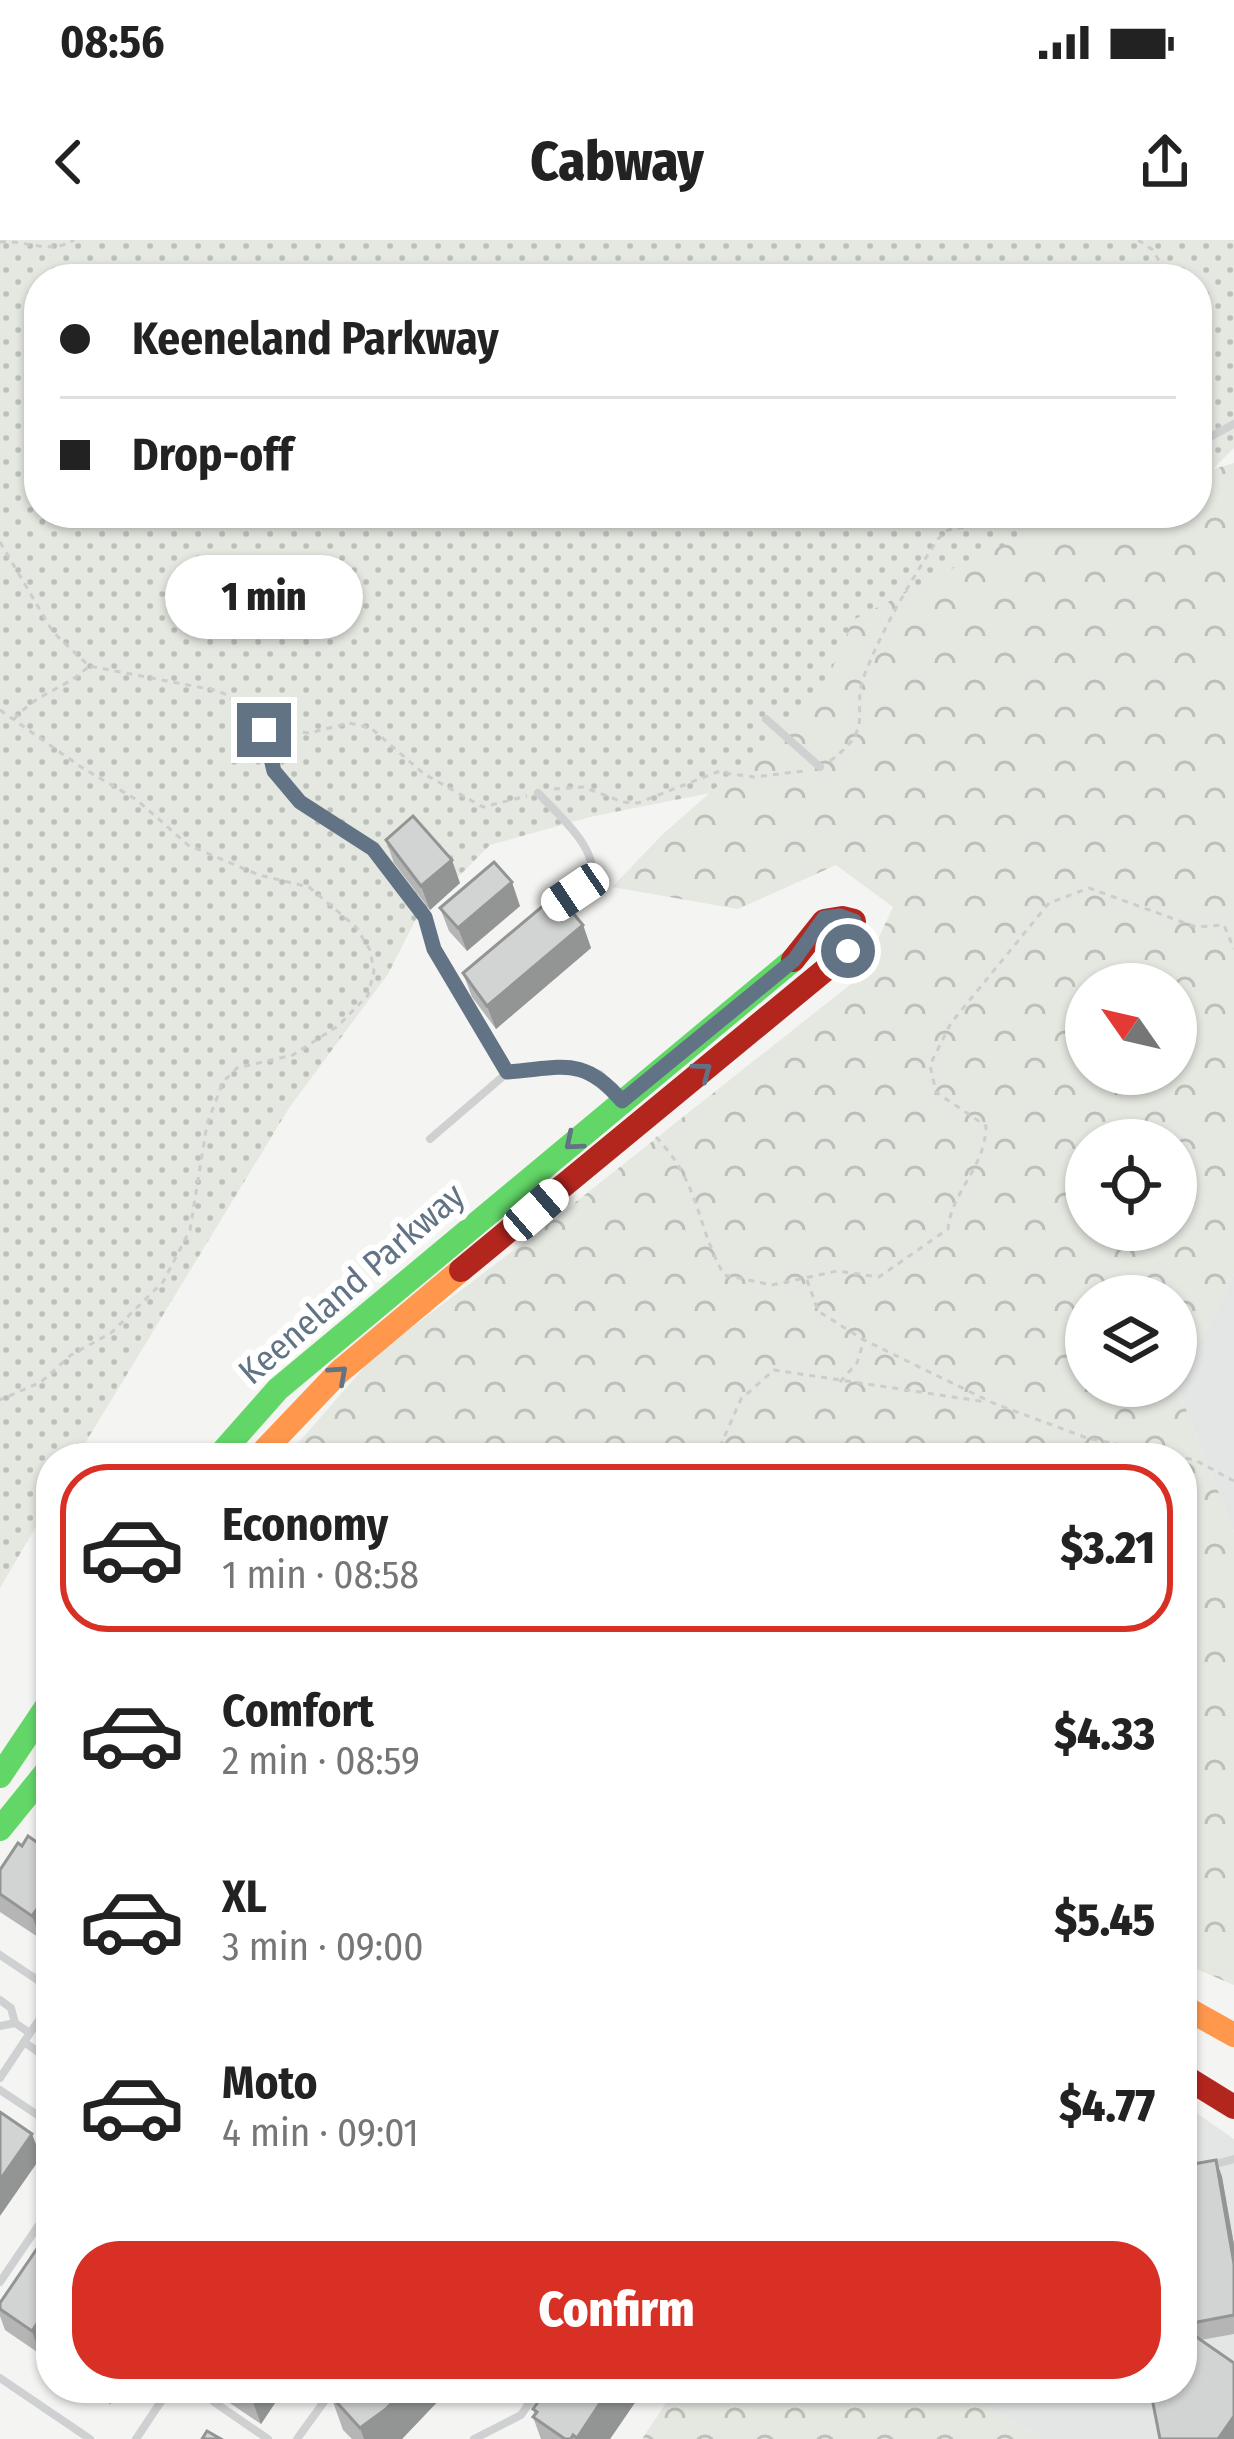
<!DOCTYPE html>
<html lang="en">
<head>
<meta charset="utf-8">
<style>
  body { margin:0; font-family:"Fira Sans Condensed",sans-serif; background:#f6f6f6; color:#222; height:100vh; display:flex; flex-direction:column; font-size:45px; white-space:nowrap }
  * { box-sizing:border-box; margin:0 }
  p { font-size:39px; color:#767676 }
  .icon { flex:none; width:66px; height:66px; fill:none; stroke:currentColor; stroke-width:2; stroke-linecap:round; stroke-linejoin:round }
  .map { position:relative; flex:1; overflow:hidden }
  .panel { position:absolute; left:36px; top:1203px; width:1161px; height:960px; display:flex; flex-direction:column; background:#fff; border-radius:48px; box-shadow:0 3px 9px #0004 }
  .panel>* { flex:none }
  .hud { position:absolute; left:24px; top:24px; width:1188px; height:264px; border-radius:48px; box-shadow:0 3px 9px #0004; display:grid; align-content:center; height:264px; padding:0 36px; background:#fff }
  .needle { width:78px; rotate:304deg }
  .controls { position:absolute; left:1065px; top:723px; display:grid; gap:24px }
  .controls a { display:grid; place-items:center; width:132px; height:132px; border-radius:50%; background:#fff; box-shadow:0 3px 9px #0004; font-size:60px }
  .end { position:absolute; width:54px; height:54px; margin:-27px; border:15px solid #627385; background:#fff; box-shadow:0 0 0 6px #fff }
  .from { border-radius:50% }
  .bubble { position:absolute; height:84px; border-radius:42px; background:#fff; box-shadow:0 3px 9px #0004; font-size:39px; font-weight:800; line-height:84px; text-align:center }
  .car { position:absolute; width:36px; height:72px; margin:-36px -18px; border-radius:15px; box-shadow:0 0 9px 3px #0007; background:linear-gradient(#fff 24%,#345 0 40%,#fff 0 76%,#345 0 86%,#fff 0) }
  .hud b { display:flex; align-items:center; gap:42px; height:114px; font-size:45px }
  .hud b+b { border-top:3px solid #e0e0e0 }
  .hud i { width:30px; height:30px; background:#222 }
  ul { padding:21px 0 0; list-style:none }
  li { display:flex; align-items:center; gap:36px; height:168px; margin:0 24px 18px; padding:0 12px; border:6px solid transparent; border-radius:48px }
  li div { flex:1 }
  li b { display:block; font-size:45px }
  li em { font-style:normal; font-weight:800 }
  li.active { border-color:#d93025 }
  li>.icon { width:108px; height:108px; stroke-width:1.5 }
  .button { display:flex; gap:24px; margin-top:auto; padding:24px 36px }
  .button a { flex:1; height:138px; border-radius:48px; background:#d93025; color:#fff; font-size:48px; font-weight:800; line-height:138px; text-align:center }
  .status { display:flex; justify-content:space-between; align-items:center; height:84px; padding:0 60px; background:#fff; direction:ltr }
  .status svg { height:33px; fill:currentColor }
  header { display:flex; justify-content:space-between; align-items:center; height:156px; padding:0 36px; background:#fff; font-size:54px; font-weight:800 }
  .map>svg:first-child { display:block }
  .built { fill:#e4e6e5 }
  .grass { fill:url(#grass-dots) }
  .forest { fill:url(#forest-crowns); fill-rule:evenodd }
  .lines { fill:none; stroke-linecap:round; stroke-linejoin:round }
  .path { stroke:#cdcdcd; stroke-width:3; stroke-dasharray:6 6; stroke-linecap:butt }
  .lane { stroke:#cfd0d1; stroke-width:8 }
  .fast { stroke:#63d668; stroke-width:24 }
  .slow { stroke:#ff974d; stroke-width:24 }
  .jam { stroke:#b3261e; stroke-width:24 }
  .wall { fill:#b5b5b5 }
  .shaded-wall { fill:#939494 }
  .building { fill:#d2d3d3; stroke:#939494; stroke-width:3 }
  .oneway { stroke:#627385 }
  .route { stroke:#627385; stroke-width:15 }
  .labels { text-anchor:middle; stroke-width:12; stroke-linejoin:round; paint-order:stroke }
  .street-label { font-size:36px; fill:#627385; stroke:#fff }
</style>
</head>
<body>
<div class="status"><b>08:56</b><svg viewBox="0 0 49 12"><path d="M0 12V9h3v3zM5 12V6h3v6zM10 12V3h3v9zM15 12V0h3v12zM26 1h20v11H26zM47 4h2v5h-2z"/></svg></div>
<header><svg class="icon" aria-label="back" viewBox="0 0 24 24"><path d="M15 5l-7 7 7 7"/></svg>Cabway<svg class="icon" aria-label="share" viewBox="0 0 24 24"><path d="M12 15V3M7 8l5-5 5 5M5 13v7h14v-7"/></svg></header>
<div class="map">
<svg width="1234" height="2199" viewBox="0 0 1234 2199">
  <defs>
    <pattern id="grass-dots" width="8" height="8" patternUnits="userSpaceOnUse" patternTransform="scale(3)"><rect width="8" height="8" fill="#e4e8e0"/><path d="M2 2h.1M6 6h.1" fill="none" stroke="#bcc0bb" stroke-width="1.8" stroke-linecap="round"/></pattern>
    <pattern id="forest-crowns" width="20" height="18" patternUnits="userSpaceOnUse" patternTransform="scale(3)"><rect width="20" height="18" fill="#e4e8e0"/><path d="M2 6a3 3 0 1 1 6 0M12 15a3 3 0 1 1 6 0" fill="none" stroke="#bcc0bb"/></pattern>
  </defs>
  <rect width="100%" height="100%" fill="#f4f5f2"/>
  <g class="built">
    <path d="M1234,1034V1292L1177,1146Z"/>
    <path d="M1182,1863L1234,1899V2199H1043L955,2148H1182Z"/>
  </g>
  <path class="grass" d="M0,0H1234V208L1197,245V39H39V273H1164L830,529L590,577L490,605L416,679L388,734L289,868L76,1218H51V1261L0,1348Z"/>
  <g class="forest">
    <path d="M1234,223V1034L1177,1146L1234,1292V1745L1182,1723V1218H285L374,1116L543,988L861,736L893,667L836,625L738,669L612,647L663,594L821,455L853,380L967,321L1077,273H1197V234ZM1086,744H1176V834H1086ZM1086,900H1176V990H1086ZM1086,1056H1176V1146H1086Z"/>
    <path d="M676,2148H955L1043,2199H642Z"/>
  </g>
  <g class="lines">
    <g class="path">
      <path d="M1138,0L1153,10L1169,39"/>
      <path d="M0,2C27,0 50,15 74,0"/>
      <path d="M0,302L53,392L89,426L214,450L228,455L256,481"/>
      <path d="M0,470L81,527L137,560L188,605L259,635L309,647L356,687L370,710L374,731L368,755L338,786L293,815L237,828L223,842L207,884L190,990L163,1042L111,1093L71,1115L41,1142L0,1160"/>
      <path d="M14,479C38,452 65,449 88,427"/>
      <path d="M279,490L310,493L349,483L371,488L424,534L483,567L527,556"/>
      <path d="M830,521C879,484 848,474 866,431C884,386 911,340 938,299L948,290L1036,273"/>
      <path d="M554,549L583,547L623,562L638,563L717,532L754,537L804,531"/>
      <path d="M656,897C701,944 695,983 724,1035L772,1045L837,1031L879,1037L948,989C952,950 985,929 986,886L936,852L930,825L951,783L1049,663L1089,648L1196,687L1224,685L1234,709"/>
      <path d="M807,1040L818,1071L864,1100L993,1163L1087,1198L1195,1220L1234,1241"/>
      <path d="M840,1142L857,1123L864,1100"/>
      <path d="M715,1218L741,1159L774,1130L986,1162"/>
    </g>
    <g class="lane">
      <path d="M1197,204L1234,184"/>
      <path d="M766,479L820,527"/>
      <path d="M264,490L274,531L300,562L373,609L425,677L434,709L507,833"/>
      <path d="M538,553C560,577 602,610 591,646L554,667"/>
      <path d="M430,899L507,833L574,827L600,834L620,858"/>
      <path d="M0,1715L51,1749"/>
      <path d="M0,1760L11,1768L15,1783L0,1786"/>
      <path d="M15,1783L30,1793L51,1763"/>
      <path d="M24,1802L51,1821"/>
      <path d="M0,1838L30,1793"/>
      <path d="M0,1850L51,1884"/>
      <path d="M1212,1925L1234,1919"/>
      <path d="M0,2042L51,1967"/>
      <path d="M0,2138L90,2199"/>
      <path d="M508,2148L530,2163"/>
      <path d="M214,2162L268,2199"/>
      <path d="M136,2199L170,2148"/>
      <path d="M297,2199L334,2148"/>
      <path d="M474,2199L521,2175L540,2148"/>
    </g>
    <g class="fast">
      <path d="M217,1218L278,1149L793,720"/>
      <path d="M0,1536L51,1460"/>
      <path d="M0,1589L51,1526"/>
    </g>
    <g class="slow">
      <path d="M257,1218L338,1133L461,1030"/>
      <path d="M1182,1766L1234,1795"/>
    </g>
    <g class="jam">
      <path d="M461,1030L842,716L853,698L854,681L842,678L824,681L793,720"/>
      <path d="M1182,1835L1234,1867"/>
    </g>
  </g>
  <g class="wall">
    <path d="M1197,204L1206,229L1197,234Z"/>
    <path d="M386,600L460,643L430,670L394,623Z"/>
    <path d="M520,666L467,711L449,691L440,668Z"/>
    <path d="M583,685L591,708L496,789L472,757L463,733Z"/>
    <path d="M18,1603L41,1699L0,1672V1630Z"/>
    <path d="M1216,1920L1222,1937L1234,2005V2094L1201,2100L1150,2148L1182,1926Z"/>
    <path d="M51,1988L40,2114L5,2090L0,2076V2063Z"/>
    <path d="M87,2148H120L110,2164Z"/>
    <path d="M213,2148H285L261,2184L215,2153Z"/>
    <path d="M338,2148H437L441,2158L402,2199H352L343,2190L331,2156Z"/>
    <path d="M548,2148H645L610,2199H541L533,2177L535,2174L533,2169Z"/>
  </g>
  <g class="shaded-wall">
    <path d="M452,620L460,643L430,670L421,646Z"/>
    <path d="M512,642L520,666L467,711L458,688Z"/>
    <path d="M583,685L591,708L496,789L487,766Z"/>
    <path d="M51,1649V1684L41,1699L32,1676Z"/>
    <path d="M32,1894L41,1917L0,1976V1940Z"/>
    <path d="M1216,1920L1222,1937L1234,2005V2024Z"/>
    <path d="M51,2063V2098L40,2114L32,2091Z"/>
    <path d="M104,2148H120L110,2164Z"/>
    <path d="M251,2148H285L261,2184L249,2151Z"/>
    <path d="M406,2148H437L441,2158L402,2199H364L360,2188Z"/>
    <path d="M610,2148H645L610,2199H577Z"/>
    <path d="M1234,2176V2199H1218Z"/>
  </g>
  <g class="building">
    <path d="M413,576L452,620L421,646L386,600Z"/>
    <path d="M494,622L512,642L458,688L440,668Z"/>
    <path d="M557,654L583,685L487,766L463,733Z"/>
    <path d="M28,1596L51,1612V1649L32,1676L0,1654V1630L18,1603L22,1606Z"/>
    <path d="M0,1872L32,1894L0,1940Z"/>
    <path d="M1216,1920L1234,2024V2075L1182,2085V1926Z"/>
    <path d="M51,1988V2063L32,2091L0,2069V2063Z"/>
    <path d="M1182,2087L1234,2123V2176L1218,2199H1160L1150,2148H1182Z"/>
    <path d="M338,2148H406L386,2169L360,2188L331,2156Z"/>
    <path d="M548,2148H610L577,2198L573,2195L571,2199H565L533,2177L537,2172L533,2169Z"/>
    <path d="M207,2191L221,2199H202Z"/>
  </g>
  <defs><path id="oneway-chevron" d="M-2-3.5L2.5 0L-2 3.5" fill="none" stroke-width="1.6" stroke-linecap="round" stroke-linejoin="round" transform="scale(3)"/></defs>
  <g class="oneway">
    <use href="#oneway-chevron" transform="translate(703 831) rotate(-37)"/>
    <use href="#oneway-chevron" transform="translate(573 902) rotate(140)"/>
    <use href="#oneway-chevron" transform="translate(339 1134) rotate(-42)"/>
  </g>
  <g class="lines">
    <path class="route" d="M264,490L274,531L300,562L373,609L425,677L434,709L507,832C562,828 583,815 622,861L794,720L824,678L840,676L854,681V698L848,711"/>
  </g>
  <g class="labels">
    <g class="street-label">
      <text transform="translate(351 1043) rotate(-41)" y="13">Keeneland Parkway</text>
    </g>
  </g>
</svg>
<div class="controls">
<a><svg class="needle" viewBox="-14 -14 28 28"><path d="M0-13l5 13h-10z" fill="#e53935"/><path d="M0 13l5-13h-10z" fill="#767676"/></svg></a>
<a><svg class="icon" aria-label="locate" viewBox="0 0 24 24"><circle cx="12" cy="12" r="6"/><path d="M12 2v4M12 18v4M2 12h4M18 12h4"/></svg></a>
<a><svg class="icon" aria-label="layers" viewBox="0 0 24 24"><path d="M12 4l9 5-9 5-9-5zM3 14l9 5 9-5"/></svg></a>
</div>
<i class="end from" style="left:848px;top:711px"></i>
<i class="end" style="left:264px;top:490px"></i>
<div class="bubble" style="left:165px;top:315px;width:198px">1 min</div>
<i class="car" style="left:575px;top:652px;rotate:236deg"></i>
<i class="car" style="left:536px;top:970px;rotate:49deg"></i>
<div class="hud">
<b><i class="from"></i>Keeneland Parkway</b>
<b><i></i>Drop-off</b>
</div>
<section class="panel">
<ul>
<li class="active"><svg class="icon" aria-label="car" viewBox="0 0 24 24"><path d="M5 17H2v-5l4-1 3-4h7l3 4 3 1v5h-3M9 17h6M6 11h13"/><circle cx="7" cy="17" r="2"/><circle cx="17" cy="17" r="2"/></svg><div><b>Economy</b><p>1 min · 08:58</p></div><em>$3.21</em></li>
<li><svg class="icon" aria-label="car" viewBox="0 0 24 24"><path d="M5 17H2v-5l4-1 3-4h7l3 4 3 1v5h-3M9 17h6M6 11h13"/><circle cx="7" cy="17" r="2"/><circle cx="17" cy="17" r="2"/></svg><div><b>Comfort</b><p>2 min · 08:59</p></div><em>$4.33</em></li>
<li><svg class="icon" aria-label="car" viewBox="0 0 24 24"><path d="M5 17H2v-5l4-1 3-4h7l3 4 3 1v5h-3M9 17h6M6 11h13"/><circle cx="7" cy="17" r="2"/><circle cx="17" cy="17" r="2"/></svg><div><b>XL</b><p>3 min · 09:00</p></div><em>$5.45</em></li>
<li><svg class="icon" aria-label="car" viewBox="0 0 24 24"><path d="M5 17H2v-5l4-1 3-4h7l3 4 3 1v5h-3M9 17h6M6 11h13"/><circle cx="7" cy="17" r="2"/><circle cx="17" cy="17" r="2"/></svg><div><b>Moto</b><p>4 min · 09:01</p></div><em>$4.77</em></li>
</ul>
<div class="button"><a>Confirm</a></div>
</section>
</div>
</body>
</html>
